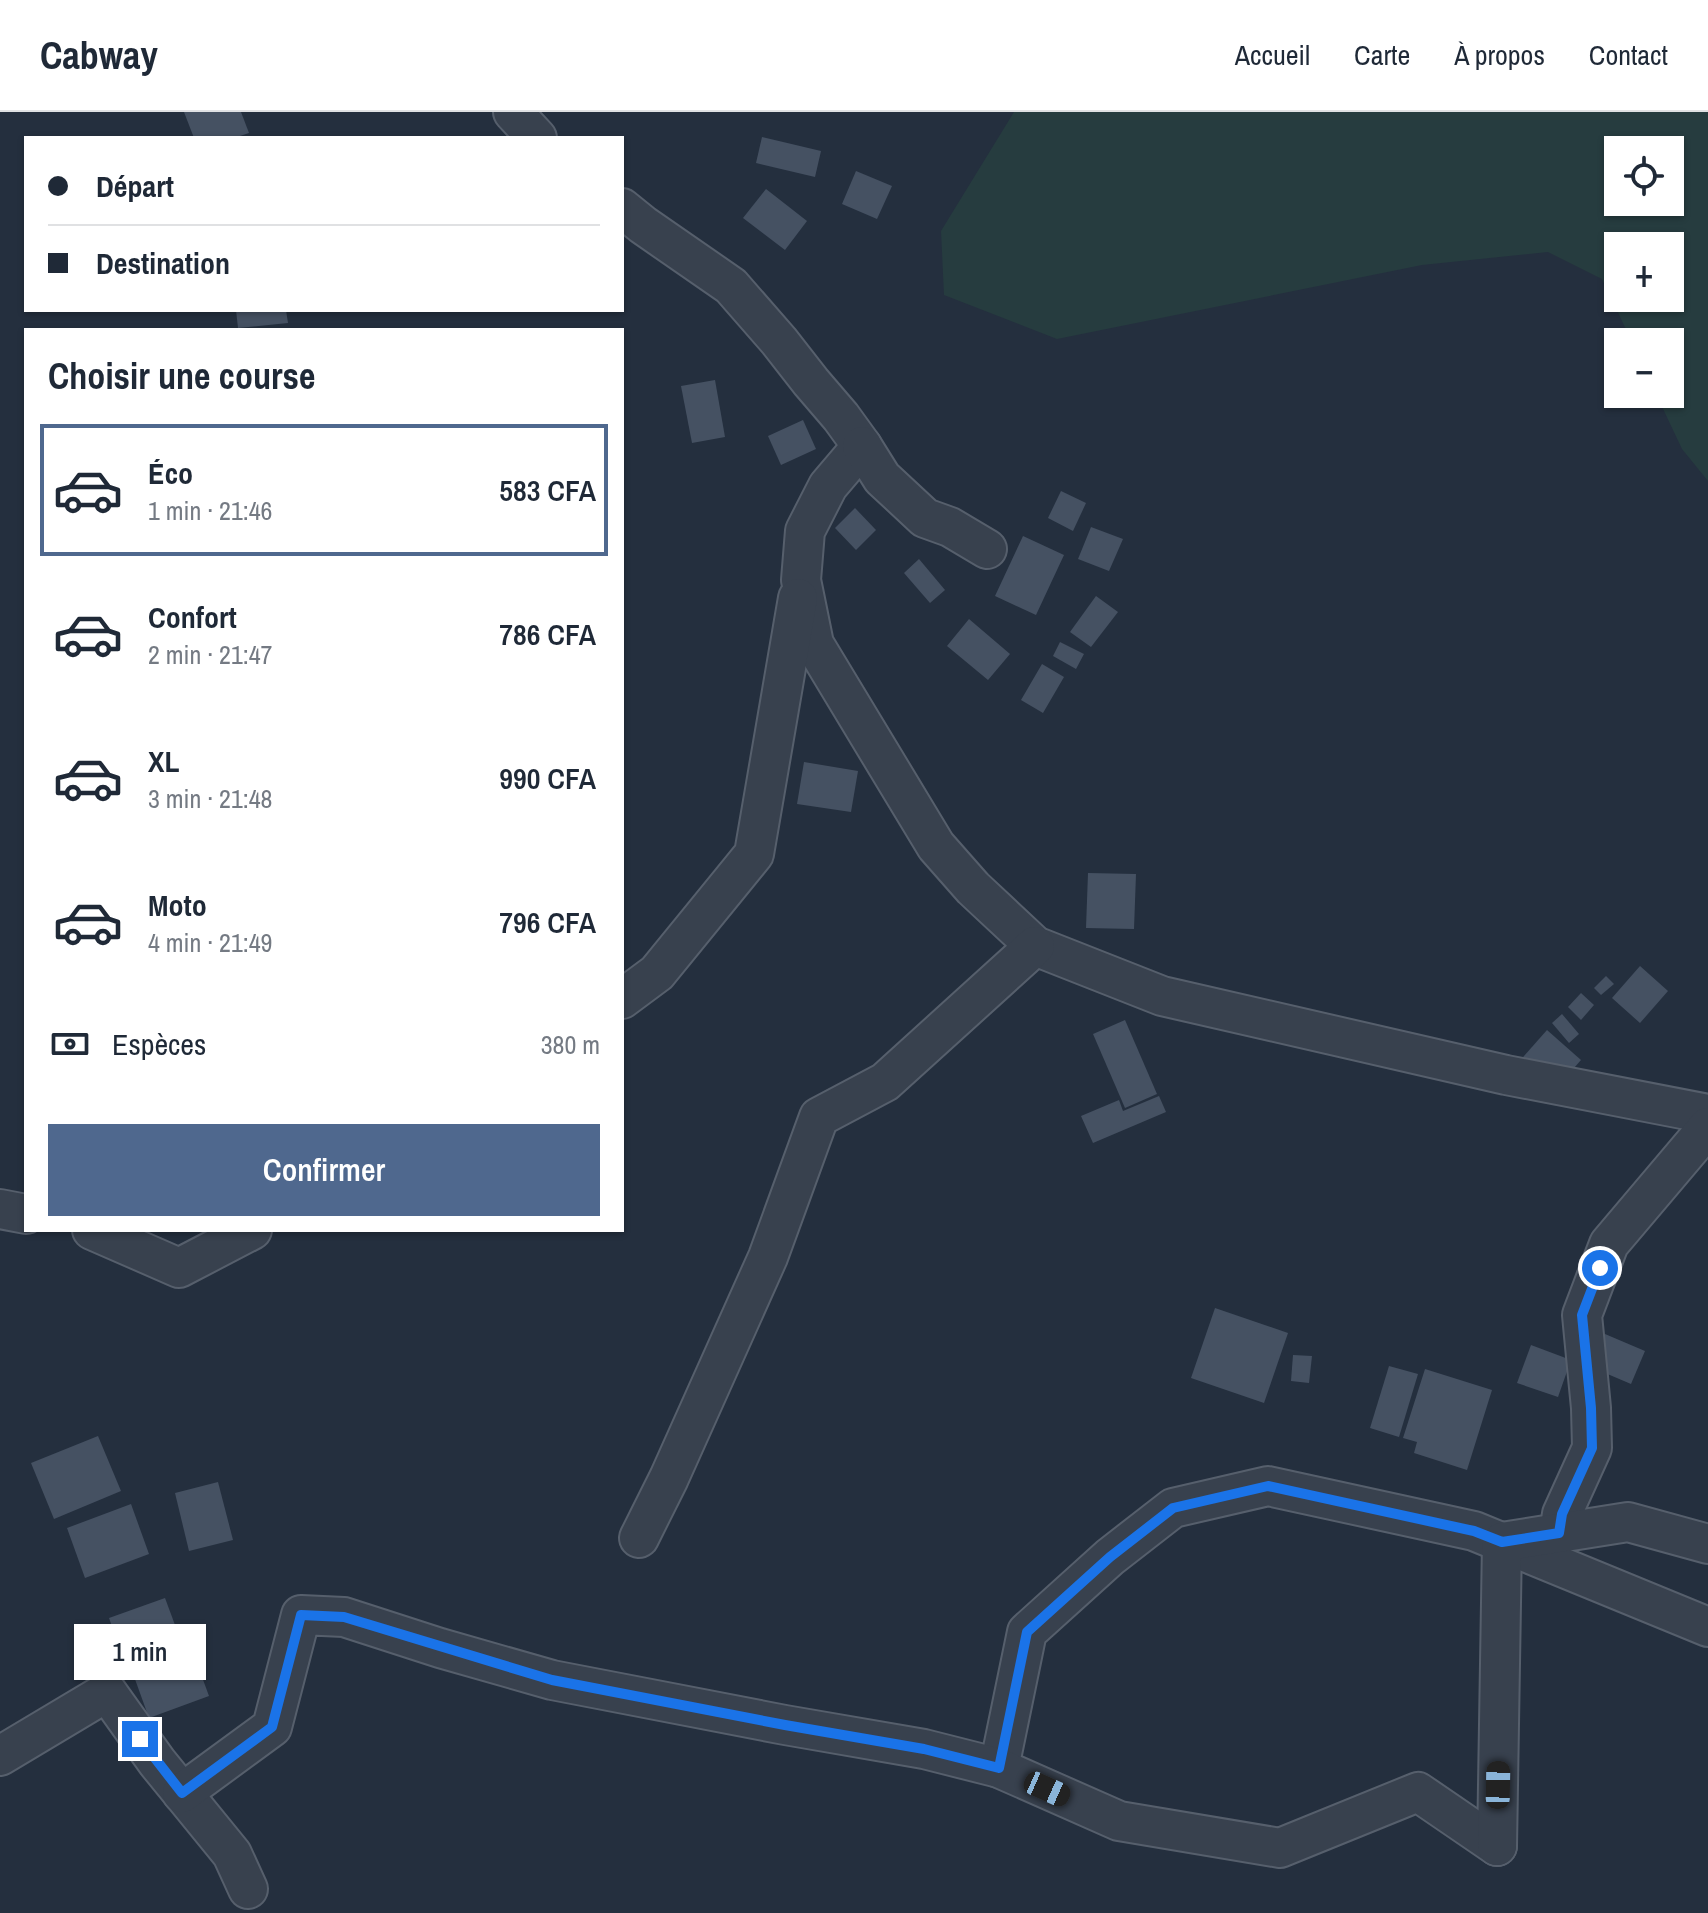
<!DOCTYPE html>
<html lang="fr">
<head>
<meta charset="utf-8">
<style>
  body { margin:0; font-family:"Archivo Narrow",sans-serif; background:#f2f2f3; color:#1f2937; height:100vh; display:flex; flex-direction:column; font-size:30px; white-space:nowrap }
  * { box-sizing:border-box; margin:0 }
  p { font-size:26px; color:#747a83 }
  .icon { flex:none; width:44px; height:44px; fill:none; stroke:currentColor; stroke-width:2; stroke-linecap:round; stroke-linejoin:round }
  .map { position:relative; flex:1; overflow:hidden }
  .panel { position:absolute; left:24px; top:216px; width:600px; height:904px; display:flex; flex-direction:column; background:#fff; border-radius:0px; box-shadow:0 2px 6px #0004 }
  .panel>* { flex:none }
  .top-card { position:absolute; left:24px; top:24px; width:600px; height:176px; border-radius:0px; box-shadow:0 2px 6px #0004; display:grid; align-content:center; height:176px; padding:0 24px; background:#fff }
  .fabs { position:absolute; left:1604px; top:24px; display:grid; gap:16px }
  .fabs a { display:grid; place-items:center; width:80px; height:80px; border-radius:0px; background:#fff; box-shadow:0 2px 6px #0004; font-size:40px }
  .end { position:absolute; width:36px; height:36px; margin:-18px; border:10px solid #1a73e8; background:#fff; box-shadow:0 0 0 4px #fff }
  .from { border-radius:50% }
  .bubble { position:absolute; height:56px; border-radius:0px; background:#fff; box-shadow:0 2px 6px #0004; font-size:26px; font-weight:600; line-height:56px; text-align:center }
  .car { position:absolute; width:24px; height:48px; margin:-24px -12px; border-radius:10px; box-shadow:0 0 6px 2px #0007; background:linear-gradient(#222 24%,#8ab4d8 0 40%,#222 0 76%,#8ab4d8 0 86%,#222 0) }
  .top-card b { display:flex; align-items:center; gap:28px; height:76px; font-size:30px }
  .top-card b+b { border-top:2px solid #e0e1e3 }
  .top-card i { width:20px; height:20px; background:#1f2937 }
  ul { padding:0; list-style:none }
  li { display:flex; align-items:center; gap:24px; height:132px; margin:0 16px 12px; padding:0 8px; border:4px solid transparent; border-radius:0px }
  li div { flex:1 }
  li b { display:block; font-size:30px }
  li em { font-style:normal; font-weight:600 }
  li.selected { border-color:#4f688e }
  li>.icon { width:72px; height:72px; stroke-width:1.5 }
  h2 { padding:0 24px; font-size:36px; line-height:96px }
  .pay { display:flex; align-items:center; gap:20px; height:88px; padding:0 24px; font-size:30px }
  .pay p { margin-inline-start:auto }
  .cta { display:flex; gap:16px; margin-top:auto; padding:16px 24px }
  .cta a { flex:1; height:92px; border-radius:0px; background:#4f688e; color:#fff; font-size:32px; font-weight:600; line-height:92px; text-align:center }
  header { display:flex; align-items:center; gap:48px; box-sizing:border-box; height:112px; padding:0 40px; background:#fff; border-bottom:2px solid #e0e1e3 }
  header strong { font-size:38px }
  nav { display:flex; gap:44px; margin-inline-start:auto; font-size:28px }
  .map>svg:first-child { display:block }
  .green { fill:#263c3f; fill-rule:evenodd }
  .building { fill:#455162 }
  .lines { fill:none; stroke-linecap:round; stroke-linejoin:round }
  .minor-casing { stroke:#565f6c; stroke-width:42 }
  .minor { stroke:#38414e; stroke-width:38 }
  .route { stroke:#1a73e8; stroke-width:10 }
</style>
</head>
<body>
<header>
<strong>Cabway</strong>
<nav><a>Accueil</a><a>Carte</a><a>À propos</a><a>Contact</a></nav>
</header>
<div class="map">
<svg width="1708" height="1801" viewBox="0 0 1708 1801">
  <rect width="100%" height="100%" fill="#242f3e"/>
  <path class="green" d="M1014,0H1708V369L1682,337L1656,282H1670V230H1632L1602,167L1548,140L1422,153L1057,227L944,183L941,119ZM1618,38H1670V90H1618ZM1618,134H1670V186H1618Z"/>
  <g class="building">
    <path d="M184,0H241L249,21L234,26H194Z"/>
    <path d="M762,25L821,39L815,65L756,51Z"/>
    <path d="M856,59L892,74L877,107L842,92Z"/>
    <path d="M766,77L807,109L785,138L743,106Z"/>
    <path d="M236,198H286L288,211L238,216Z"/>
    <path d="M715,268L725,325L692,331L681,274Z"/>
    <path d="M803,308L816,337L781,353L768,324Z"/>
    <path d="M1061,379L1086,391L1073,419L1048,406Z"/>
    <path d="M855,396L876,418L856,438L835,416Z"/>
    <path d="M1091,415L1123,427L1109,459L1078,447Z"/>
    <path d="M1023,424L1064,443L1036,503L995,484Z"/>
    <path d="M919,447L945,478L930,491L904,461Z"/>
    <path d="M1096,484L1118,500L1091,535L1070,520Z"/>
    <path d="M969,507L1010,542L988,568L947,534Z"/>
    <path d="M1060,530L1084,542L1076,557L1053,544Z"/>
    <path d="M1042,552L1064,565L1043,601L1021,588Z"/>
    <path d="M804,650L858,659L851,700L797,692Z"/>
    <path d="M1088,761L1136,762L1134,817L1086,816Z"/>
    <path d="M1640,854L1668,879L1640,911L1612,886Z"/>
    <path d="M1606,864L1614,872L1601,883L1594,876Z"/>
    <path d="M1581,881L1594,893L1581,908L1568,895Z"/>
    <path d="M1562,902L1579,922L1569,931L1552,911Z"/>
    <path d="M1125,908L1157,982L1125,996L1093,922Z"/>
    <path d="M1547,918L1581,948L1560,972L1517,952Z"/>
    <path d="M1159,984L1166,1000L1093,1031L1081,1004L1119,988L1123,999Z"/>
    <path d="M1215,1196L1288,1221L1264,1291L1191,1266Z"/>
    <path d="M1605,1222L1645,1239L1631,1272L1591,1255Z"/>
    <path d="M1531,1233L1571,1248L1558,1285L1517,1271Z"/>
    <path d="M1293,1243L1312,1244L1309,1271L1291,1269Z"/>
    <path d="M1389,1254L1418,1262L1399,1325L1370,1316Z"/>
    <path d="M1425,1257L1492,1278L1467,1358L1414,1341L1417,1330L1403,1326Z"/>
    <path d="M98,1324L121,1379L54,1407L31,1351Z"/>
    <path d="M218,1370L233,1428L189,1439L175,1381Z"/>
    <path d="M131,1392L149,1442L85,1466L67,1416Z"/>
    <path d="M165,1486L175,1513L119,1534L109,1506Z"/>
    <path d="M176,1515L195,1567L202,1565L209,1584L149,1606L123,1534Z"/>
  </g>
  <g class="lines">
    <defs>
      <g id="minor">
        <path d="M513,0L537,26"/>
        <path d="M622,96L643,113L731,174L779,229L811,270L841,305L862,334L828,374L805,419L801,468L814,532L936,734L973,776L1035,834L1162,884L1506,963L1708,1002"/>
        <path d="M862,334L882,366L925,406L950,415L987,437"/>
        <path d="M622,887L657,861L754,742L798,486"/>
        <path d="M0,1097L26,1102"/>
        <path d="M92,1118L179,1156L252,1118"/>
        <path d="M1559,1421L1562,1402L1592,1336L1591,1296L1582,1203L1609,1132L1708,1015"/>
        <path d="M639,1426L669,1366L768,1145L819,1005L885,970L1035,834"/>
        <path d="M0,1644L107,1580L157,1650L232,1742L248,1777"/>
        <path d="M999,1656L1027,1520L1110,1445L1173,1396L1268,1374L1474,1419L1708,1515"/>
        <path d="M182,1681L272,1615L301,1503L344,1505L440,1536L552,1568L785,1613L924,1637L999,1656L1119,1709L1280,1736L1418,1680L1497,1734"/>
        <path d="M1497,1734L1502,1430L1628,1410L1708,1432"/>
      </g>
    </defs>
    <use href="#minor" class="minor-casing"/>
    <use href="#minor" class="minor"/>
  </g>
  <g class="lines">
    <path class="route" d="M140,1627L182,1681L272,1615L301,1503L344,1505L552,1568L785,1613L924,1637L999,1656L1027,1520L1110,1445L1173,1396L1268,1374L1474,1419L1502,1430L1559,1421L1562,1402L1592,1336L1591,1296L1582,1203L1600,1156"/>
  </g>
</svg>
<div class="fabs">
<a><svg class="icon" aria-label="locate" viewBox="0 0 24 24"><circle cx="12" cy="12" r="6"/><path d="M12 2v4M12 18v4M2 12h4M18 12h4"/></svg></a>
<a>+</a>
<a>−</a>
</div>
<i class="end from" style="left:1600px;top:1156px"></i>
<i class="end" style="left:140px;top:1627px"></i>
<div class="bubble" style="left:74px;top:1512px;width:132px">1 min</div>
<i class="car" style="left:1498px;top:1673px;rotate:1deg"></i>
<i class="car" style="left:1047px;top:1677px;rotate:114deg"></i>
<div class="top-card">
<b><i class="from"></i>Départ</b>
<b><i></i>Destination</b>
</div>
<section class="panel">
<h2>Choisir une course</h2>
<ul>
<li class="selected"><svg class="icon" aria-label="car" viewBox="0 0 24 24"><path d="M5 17H2v-5l4-1 3-4h7l3 4 3 1v5h-3M9 17h6M6 11h13"/><circle cx="7" cy="17" r="2"/><circle cx="17" cy="17" r="2"/></svg><div><b>Éco</b><p>1 min · 21:46</p></div><em>583 CFA</em></li>
<li><svg class="icon" aria-label="car" viewBox="0 0 24 24"><path d="M5 17H2v-5l4-1 3-4h7l3 4 3 1v5h-3M9 17h6M6 11h13"/><circle cx="7" cy="17" r="2"/><circle cx="17" cy="17" r="2"/></svg><div><b>Confort</b><p>2 min · 21:47</p></div><em>786 CFA</em></li>
<li><svg class="icon" aria-label="car" viewBox="0 0 24 24"><path d="M5 17H2v-5l4-1 3-4h7l3 4 3 1v5h-3M9 17h6M6 11h13"/><circle cx="7" cy="17" r="2"/><circle cx="17" cy="17" r="2"/></svg><div><b>XL</b><p>3 min · 21:48</p></div><em>990 CFA</em></li>
<li><svg class="icon" aria-label="car" viewBox="0 0 24 24"><path d="M5 17H2v-5l4-1 3-4h7l3 4 3 1v5h-3M9 17h6M6 11h13"/><circle cx="7" cy="17" r="2"/><circle cx="17" cy="17" r="2"/></svg><div><b>Moto</b><p>4 min · 21:49</p></div><em>796 CFA</em></li>
</ul>
<div class="pay"><svg class="icon" aria-label="cash" viewBox="0 0 24 24"><path d="M3 7h18v10H3z"/><circle cx="12" cy="12" r="2"/></svg>Espèces<p>380 m</p></div>
<div class="cta"><a>Confirmer</a></div>
</section>
</div>
</body>
</html>
